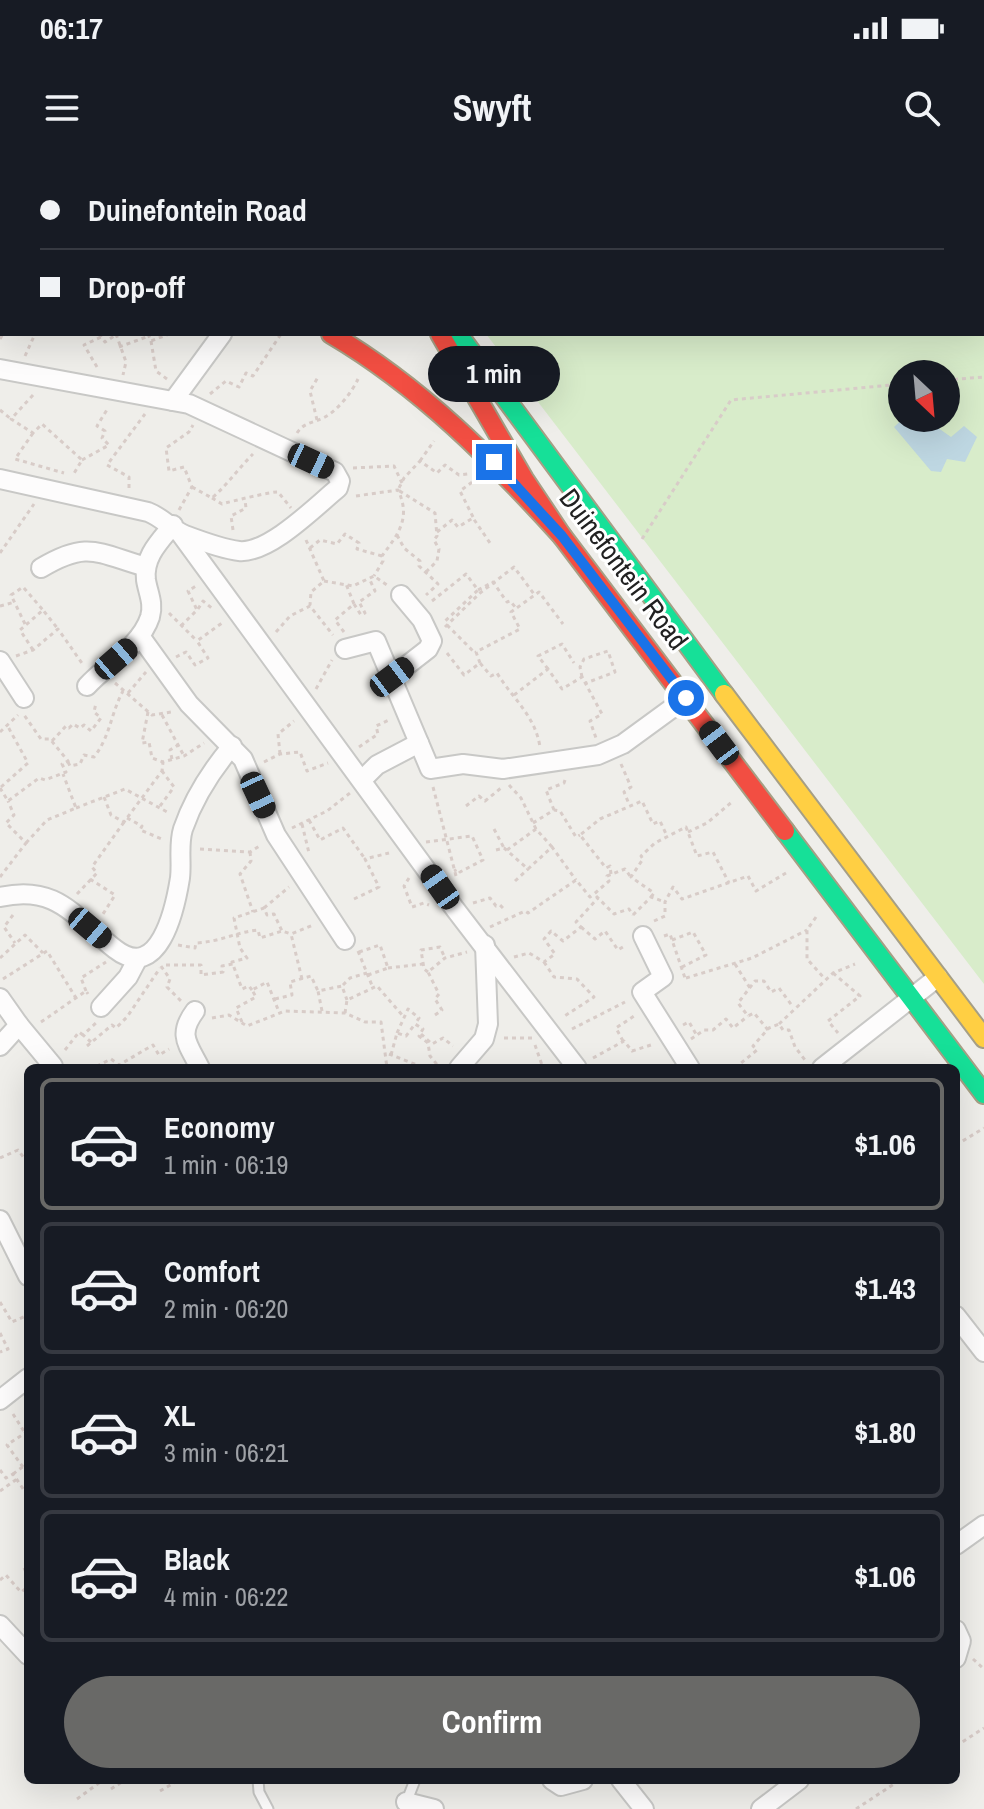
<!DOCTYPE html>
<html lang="en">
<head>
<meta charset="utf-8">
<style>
  body { margin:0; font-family:"Archivo Narrow",sans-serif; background:#242831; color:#f1f3f6; height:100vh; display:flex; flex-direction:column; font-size:30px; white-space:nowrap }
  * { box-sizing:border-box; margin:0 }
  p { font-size:26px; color:#9ea1a6 }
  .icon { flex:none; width:44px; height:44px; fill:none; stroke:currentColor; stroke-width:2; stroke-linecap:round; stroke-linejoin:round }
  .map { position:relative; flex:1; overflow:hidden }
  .details { position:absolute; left:24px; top:904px; width:936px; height:720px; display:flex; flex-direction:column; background:#171b24; border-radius:12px; box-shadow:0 8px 32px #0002 }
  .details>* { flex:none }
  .top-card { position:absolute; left:0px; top:0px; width:984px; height:176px; box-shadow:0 8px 32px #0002; display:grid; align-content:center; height:176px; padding:0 40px; background:#171b24 }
  .needle { width:52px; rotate:154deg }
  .buttons { position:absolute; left:888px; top:200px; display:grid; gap:16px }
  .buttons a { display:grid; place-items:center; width:72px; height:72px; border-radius:50%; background:#171b24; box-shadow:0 8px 32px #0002; font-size:40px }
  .end { position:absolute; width:36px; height:36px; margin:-18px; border:10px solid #1a73e8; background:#fff; box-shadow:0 0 0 4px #fff }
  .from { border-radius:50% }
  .bubble { position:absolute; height:56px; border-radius:28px; background:#171b24; box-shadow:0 8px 32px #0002; font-size:26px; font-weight:700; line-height:56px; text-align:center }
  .car { position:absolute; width:24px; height:48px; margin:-24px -12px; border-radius:10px; box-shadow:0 0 6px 2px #0007; background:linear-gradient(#222 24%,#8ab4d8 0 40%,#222 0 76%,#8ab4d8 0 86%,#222 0) }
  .top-card b { display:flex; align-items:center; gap:28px; height:76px; font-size:30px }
  .top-card b+b { border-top:2px solid #363941 }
  .top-card i { width:20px; height:20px; background:#f1f3f6 }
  ul { padding:14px 0 0; list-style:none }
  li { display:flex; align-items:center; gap:24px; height:132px; margin:0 16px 12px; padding:0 24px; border:4px solid #363941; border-radius:12px }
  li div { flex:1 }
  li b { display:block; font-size:30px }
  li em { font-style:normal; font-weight:700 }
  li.current { border-color:#696967 }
  li>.icon { width:72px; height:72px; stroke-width:1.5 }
  .action { display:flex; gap:16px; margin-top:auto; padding:16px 40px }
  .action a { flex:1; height:92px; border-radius:48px; background:#696967; color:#fff; font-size:32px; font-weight:700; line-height:92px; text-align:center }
  .status { display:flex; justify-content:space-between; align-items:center; height:56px; padding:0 40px; background:#171b24; direction:ltr }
  .status svg { height:22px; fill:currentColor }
  header { display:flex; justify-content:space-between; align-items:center; height:104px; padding:0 40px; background:#171b24; font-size:36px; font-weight:700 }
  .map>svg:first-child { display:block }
  .grass { fill:#d8ecca; fill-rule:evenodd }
  .water { fill:#bed7e2 }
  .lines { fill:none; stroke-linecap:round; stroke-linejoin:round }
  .lane-casing { stroke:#c8c8c6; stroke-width:13 }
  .street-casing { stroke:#c8c8c6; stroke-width:22 }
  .fast-casing { stroke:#a69f85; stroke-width:22 }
  .slow-casing { stroke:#a69f85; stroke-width:22 }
  .jam-casing { stroke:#a69f85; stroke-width:22 }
  .path { stroke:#d8ccc8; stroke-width:3; stroke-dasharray:4 4; stroke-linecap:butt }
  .lane { stroke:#fdfcfc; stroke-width:9 }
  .street { stroke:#fdfcfc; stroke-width:18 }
  .fast { stroke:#16e098; stroke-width:18 }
  .slow { stroke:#ffcf43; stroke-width:18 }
  .jam { stroke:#f24e42; stroke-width:18 }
  .route { stroke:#1a73e8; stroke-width:10 }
  .labels { text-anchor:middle; stroke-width:6; stroke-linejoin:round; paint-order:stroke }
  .street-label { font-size:28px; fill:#212121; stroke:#fff }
</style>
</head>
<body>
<div class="status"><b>06:17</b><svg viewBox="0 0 49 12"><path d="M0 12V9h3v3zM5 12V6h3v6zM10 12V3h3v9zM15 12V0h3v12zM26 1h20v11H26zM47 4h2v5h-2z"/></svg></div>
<header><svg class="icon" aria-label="menu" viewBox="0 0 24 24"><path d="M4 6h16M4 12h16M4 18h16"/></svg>Swyft<svg class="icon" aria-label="search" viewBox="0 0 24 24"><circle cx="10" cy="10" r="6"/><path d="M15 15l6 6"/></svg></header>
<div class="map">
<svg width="984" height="1649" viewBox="0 0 984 1649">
  <rect width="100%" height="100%" fill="#efeeea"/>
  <path class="grass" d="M982,167H984V824L486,174H982ZM902,214H946V258H902Z"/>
  <path class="water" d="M904,258H924L951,277L964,266L977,277L965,302L947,299L941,312L931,311L894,267Z"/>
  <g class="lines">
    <defs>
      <g id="lane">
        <path d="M258,1620L259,1632L268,1649"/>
        <path d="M406,1643L415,1620"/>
      </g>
      <g id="street">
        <path d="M0,209L189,244L335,312L340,321L338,328C316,346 269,394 239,391C222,389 201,381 185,375C172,370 162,357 148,352L0,319"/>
        <path d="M173,241L222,174"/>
        <path d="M180,373L455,749L577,908"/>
        <path d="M41,408C88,380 97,393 146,407"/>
        <path d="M140,476L189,544L243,599L276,675L345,780"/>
        <path d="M345,489L376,481L430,609L463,604L503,609L598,595L623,584L686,538"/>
        <path d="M0,501L24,538"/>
        <path d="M392,517L428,489L432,481L422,460L401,435"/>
        <path d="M87,526C107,504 140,487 150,457C154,443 148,433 146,420C143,397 160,381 173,365"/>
        <path d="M362,620L377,605L419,583"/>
        <path d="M0,737C57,724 74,757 115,789C159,823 175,749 180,718C182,702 178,685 183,669C194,637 211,611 232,586"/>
        <path d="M643,776L663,817L642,832L690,908"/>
        <path d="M0,838L19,865"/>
        <path d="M101,847L128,817L138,798"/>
        <path d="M195,851C177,875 188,884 200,908"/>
        <path d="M0,886L19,865L53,906"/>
        <path d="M459,908L484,879L488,864L485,785"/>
        <path d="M822,908L938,817"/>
        <path d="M0,1060L28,1116"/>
        <path d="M956,1156L984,1192"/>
        <path d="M0,1240L28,1218"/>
        <path d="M956,1385L984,1365"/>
        <path d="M0,1465L28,1495"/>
        <path d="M956,1470L961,1481L956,1498"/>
        <path d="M552,1620L561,1626L583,1620"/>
        <path d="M621,1620L644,1649"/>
        <path d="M406,1642L434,1649"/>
        <path d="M761,1649L799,1620"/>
      </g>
      <g id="fast">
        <path d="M982,116L984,117"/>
        <path d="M458,174L724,534"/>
        <path d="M785,671L984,934"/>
      </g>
      <g id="slow">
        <path d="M305,0L307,2"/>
        <path d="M428,0L443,2"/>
        <path d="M0,65L2,66"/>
        <path d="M724,534L984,878"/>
      </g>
      <g id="jam">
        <path d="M99,0L113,2"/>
        <path d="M982,74H984"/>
        <path d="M331,174C421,227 492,299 562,376"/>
        <path d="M440,174L524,319L562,376L785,671"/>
      </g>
    </defs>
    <use href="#lane" class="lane-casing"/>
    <use href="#street" class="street-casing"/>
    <use href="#fast" class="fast-casing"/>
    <use href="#slow" class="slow-casing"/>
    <use href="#jam" class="jam-casing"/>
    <g class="path">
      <path d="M0,114L2,115"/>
      <path d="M0,169L2,167"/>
      <path d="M99,174L105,182L114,176"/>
      <path d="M116,174L126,202L123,215"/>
      <path d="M148,174L151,181L169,174"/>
      <path d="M0,179L3,174"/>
      <path d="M151,181L156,211L167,219"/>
      <path d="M119,187L149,176"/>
      <path d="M25,196L35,174"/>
      <path d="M97,207L84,185L101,177"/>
      <path d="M946,220L984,217"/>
      <path d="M210,234L226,221L239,227L246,213L253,216L281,174"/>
      <path d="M33,235L11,259L33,273L42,264L82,300L73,315"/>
      <path d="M0,250L11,259"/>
      <path d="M317,260L310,231L318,217"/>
      <path d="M33,273L15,299L64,313"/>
      <path d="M297,273C304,262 314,263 325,257C338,250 352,232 358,219"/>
      <path d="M82,300L109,285L102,278L105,271L97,266L108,248"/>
      <path d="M420,301L434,281"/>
      <path d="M353,308L394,306L402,323"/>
      <path d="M192,327L212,338C228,324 238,309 253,294"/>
      <path d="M129,328V317L107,305L145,254"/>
      <path d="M356,336L398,330C411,358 399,373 382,396L383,401L374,416"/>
      <path d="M212,338L222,344C228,342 274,331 278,332L291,348"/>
      <path d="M179,350L192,327L184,307L169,311L166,288L189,272L193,265"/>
      <path d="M473,357L460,331L475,320"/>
      <path d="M233,370L231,356L246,348L245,340"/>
      <path d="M437,372L452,360L458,367L473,358L490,383"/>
      <path d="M397,375L404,388L420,401L419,406L438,424L426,435"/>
      <path d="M642,379L731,240L902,224"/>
      <path d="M306,380L324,421L311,432L310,445"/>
      <path d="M310,388L320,380L337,384L345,374L359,383L357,389L382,396"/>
      <path d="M0,393L34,344"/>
      <path d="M426,412L437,401L439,389L434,380L437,376L435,353L398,330L404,318L420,301L437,313L445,305L459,315L468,314"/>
      <path d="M324,421L353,426L374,416L387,425"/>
      <path d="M478,430L493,422L507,442L510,441L516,448"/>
      <path d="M432,441L466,414L478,430L443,463"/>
      <path d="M354,444L361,455L365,453L359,442L375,431L369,418"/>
      <path d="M0,446L15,442"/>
      <path d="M198,449L203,441L214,450"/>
      <path d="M169,453L197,481"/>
      <path d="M25,464L11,435L23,427L43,450"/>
      <path d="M447,465L475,493"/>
      <path d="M181,466L197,450L188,431L196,426"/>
      <path d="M445,467L480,433L514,407L534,434"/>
      <path d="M276,472L290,456L310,446L333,475"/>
      <path d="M344,472L335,460L354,444L346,424"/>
      <path d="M33,490L20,470L43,450L58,469"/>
      <path d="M447,493L464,515L480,503L491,516L497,513C512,538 535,555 540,587"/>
      <path d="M16,496L33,490L58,469L84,506"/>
      <path d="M176,497L186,492L195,505L208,498L197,481L222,463"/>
      <path d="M480,503L476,492L520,469L511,452L539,432L563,464"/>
      <path d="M548,509L538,496L562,484L574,503"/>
      <path d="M582,517L580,507L584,499L608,491L615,512L586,523"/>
      <path d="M115,523L152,555L171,552"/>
      <path d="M316,529L332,500"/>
      <path d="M128,533L146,512"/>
      <path d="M514,535L548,509L562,529L582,517L602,554L590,561L596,578"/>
      <path d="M148,552L142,583L149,582L152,598L163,602"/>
      <path d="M162,555L184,596"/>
      <path d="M0,572L18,555"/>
      <path d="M52,581L66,566L69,568L73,564L80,568L84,565L91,571L101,558L94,552L96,543"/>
      <path d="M359,587L378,574L376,566L389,560"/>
      <path d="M280,594L278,574L294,561"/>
      <path d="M172,599L170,590L178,585"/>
      <path d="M68,602L70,606L80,604L84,595L94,597C110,577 111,553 123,531"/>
      <path d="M264,602L280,594L300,592L307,611L328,603"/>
      <path d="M621,604L631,627L624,632L629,644"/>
      <path d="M509,625L521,638L536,669"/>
      <path d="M1,627L28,603L7,565"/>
      <path d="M433,627L456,716"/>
      <path d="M0,628L8,641L39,618L45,620L66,612L62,604L68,601L50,579H41L24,555"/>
      <path d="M104,637L111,655L124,662L162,611L163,602L184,596L204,583"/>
      <path d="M160,646L174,627L162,611"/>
      <path d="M466,646L479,636L485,641L501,628"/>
      <path d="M76,648L125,629L169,653"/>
      <path d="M554,650L546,630L564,623L566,617"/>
      <path d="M127,658L142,666L140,670L162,679"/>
      <path d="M309,660L320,680L343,668L365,699"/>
      <path d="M533,663L554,650L560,651L576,677L580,675"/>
      <path d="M302,664L309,693"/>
      <path d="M292,668L327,651L350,633"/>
      <path d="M494,669L504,688"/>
      <path d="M688,672L707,663L733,641"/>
      <path d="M426,682L472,676L483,700L460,712L458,709L454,711"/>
      <path d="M26,683L47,660L76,648L63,614"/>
      <path d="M200,689L250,692L261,685"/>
      <path d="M496,690L504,688L528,709L552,687L576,720"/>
      <path d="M507,690L536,669L552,687"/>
      <path d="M250,692L251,701L240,714L253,752"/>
      <path d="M611,714L610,706L606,708L580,675L600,659L642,641L653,664L660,661L667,676"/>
      <path d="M630,716L625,709L607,716L609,721L594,734L614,754L629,749L633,755"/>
      <path d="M0,717L26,683L6,663L14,655L8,641"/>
      <path d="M409,718L404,726L412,747L424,743L429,745"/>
      <path d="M90,719L115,735L103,754"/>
      <path d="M515,721L528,709"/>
      <path d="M77,734L97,713L92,707L124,662"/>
      <path d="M651,737L654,733L631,717L643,699L641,696L655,683L686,667L697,696L713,692L729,723"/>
      <path d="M354,739L379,727L365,699L389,693"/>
      <path d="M473,743L490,738L496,746L500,745L504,749"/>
      <path d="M264,748L289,727"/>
      <path d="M13,755L4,767L15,783"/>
      <path d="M633,755L651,737L665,742"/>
      <path d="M816,757L807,770V799L825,819"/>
      <path d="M654,761L665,756V742L673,727L682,739L748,716L756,731L786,713"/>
      <path d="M490,767L525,751L528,753L576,720L590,737L594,734"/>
      <path d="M581,767L595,779L605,771L618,790L626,785"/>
      <path d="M664,776L670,774L685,818"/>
      <path d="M672,780L693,772L706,795L682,807"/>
      <path d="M178,785L195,788L196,783C219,782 237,772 258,770L260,778L282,771L291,774"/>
      <path d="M358,791L373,828"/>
      <path d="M359,792L380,785L388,808L368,815"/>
      <path d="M514,797L529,793L544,802L555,794L544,779L551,771L563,781L581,767L576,762L598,738"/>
      <path d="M0,798L25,775L43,793"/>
      <path d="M544,802L554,817L577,819L594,837L563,857"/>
      <path d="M735,804L750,828"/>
      <path d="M166,805H201V815L223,812L222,806L233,804"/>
      <path d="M161,806L170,819L167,827L181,841"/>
      <path d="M388,808L423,804"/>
      <path d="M428,812L424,809L421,790L440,787L445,798"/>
      <path d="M833,813L860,836L828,861L838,873"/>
      <path d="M686,818L752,798L807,770"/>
      <path d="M3,819L47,791L76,838"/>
      <path d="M302,819L291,774L313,765"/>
      <path d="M343,825L350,818L367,813"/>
      <path d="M252,830L249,826L242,829L232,802L247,798L240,788L234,758L264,748L267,755L274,754L282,771"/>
      <path d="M86,831L81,818L106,802"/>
      <path d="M275,839L292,835L290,822L311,816L318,831"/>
      <path d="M322,851L318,831L342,826L347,840"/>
      <path d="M345,853L347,840L377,826L403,856"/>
      <path d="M435,855L442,850L435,839L439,834L428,812L445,798L467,792"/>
      <path d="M212,858L229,855L247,866L285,851L345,853L365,862H381L387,908"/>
      <path d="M41,862L86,831L88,834"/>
      <path d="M242,862L236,848L256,837L252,830L267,822L279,852"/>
      <path d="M779,864L833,813L855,804"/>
      <path d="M683,865L689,862L696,874"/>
      <path d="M572,869L625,842"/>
      <path d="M768,870L754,853L748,856L738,843L755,821H764L771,832L779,828L793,847"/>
      <path d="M397,873L408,849L419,858L415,864"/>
      <path d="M421,874L432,884L443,878L453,886"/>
      <path d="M504,878H532"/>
      <path d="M691,879L704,870H713L726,859L733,868L748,856"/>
      <path d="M623,881L616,868L634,856"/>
      <path d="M91,882L83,875L96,863"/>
      <path d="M535,885L543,908"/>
      <path d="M87,886L112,865L116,868L127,857L160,808"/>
      <path d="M65,890L79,872L83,875"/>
      <path d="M389,894L417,905L414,908"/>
      <path d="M391,895L397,873L406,876L415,864L423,869L419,876L428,883L430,896L440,908"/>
      <path d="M593,898L624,881L632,891L654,884"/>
      <path d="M81,908L95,907L111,899L119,905L153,885L159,895L169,889"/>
      <path d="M735,908L757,890L753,886L769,868L779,864L783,870H789L795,887L805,900"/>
      <path d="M956,985L984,968"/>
      <path d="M0,998L18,990L24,998L28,997"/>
      <path d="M0,1142L12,1162L28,1155"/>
      <path d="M0,1173L8,1189L0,1192"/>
      <path d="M13,1254L25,1273"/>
      <path d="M23,1307L7,1285L28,1271"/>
      <path d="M0,1310L6,1318L13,1314L28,1336"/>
      <path d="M13,1314L28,1303"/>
      <path d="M0,1331L17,1319"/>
      <path d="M28,1403L23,1406L28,1416"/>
      <path d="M0,1420L6,1415L21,1432L28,1427"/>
      <path d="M973,1499L984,1509"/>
      <path d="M956,1586L984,1568"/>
      <path d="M111,1629L125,1620"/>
      <path d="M160,1631L179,1620"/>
      <path d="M77,1639L103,1620"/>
      <path d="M856,1649L900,1620"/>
    </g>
    <use href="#lane" class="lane"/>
    <use href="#street" class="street"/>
    <use href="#fast" class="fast"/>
    <use href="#slow" class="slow"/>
    <use href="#jam" class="jam"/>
  </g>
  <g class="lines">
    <path class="route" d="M494,302L562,376L686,538"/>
  </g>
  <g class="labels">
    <g class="street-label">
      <text transform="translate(624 409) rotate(53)" y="10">Duinefontein Road</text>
    </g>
  </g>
</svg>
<div class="buttons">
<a><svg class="needle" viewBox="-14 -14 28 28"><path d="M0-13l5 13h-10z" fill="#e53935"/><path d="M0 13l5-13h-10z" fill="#9ea1a6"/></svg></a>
</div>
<i class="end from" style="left:686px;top:538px"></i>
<i class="end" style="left:494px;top:302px"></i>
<div class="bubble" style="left:428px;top:186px;width:132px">1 min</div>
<i class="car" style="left:311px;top:301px;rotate:115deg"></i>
<i class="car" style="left:116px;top:499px;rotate:49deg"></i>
<i class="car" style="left:392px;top:517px;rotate:53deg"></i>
<i class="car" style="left:719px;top:583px;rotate:323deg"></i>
<i class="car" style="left:258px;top:635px;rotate:155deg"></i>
<i class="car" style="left:440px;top:727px;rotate:325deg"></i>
<i class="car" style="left:90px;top:768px;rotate:130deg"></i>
<div class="top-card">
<b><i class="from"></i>Duinefontein Road</b>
<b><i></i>Drop-off</b>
</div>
<section class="details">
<ul>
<li class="current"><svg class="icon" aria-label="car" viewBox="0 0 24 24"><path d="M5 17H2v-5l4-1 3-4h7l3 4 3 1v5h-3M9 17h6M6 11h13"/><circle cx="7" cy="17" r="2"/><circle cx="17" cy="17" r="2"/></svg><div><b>Economy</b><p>1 min · 06:19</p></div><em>$1.06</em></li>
<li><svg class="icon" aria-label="car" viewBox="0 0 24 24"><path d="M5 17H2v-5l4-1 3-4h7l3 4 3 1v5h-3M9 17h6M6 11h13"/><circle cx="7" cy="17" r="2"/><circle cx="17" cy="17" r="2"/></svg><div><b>Comfort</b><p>2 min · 06:20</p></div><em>$1.43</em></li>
<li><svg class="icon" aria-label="car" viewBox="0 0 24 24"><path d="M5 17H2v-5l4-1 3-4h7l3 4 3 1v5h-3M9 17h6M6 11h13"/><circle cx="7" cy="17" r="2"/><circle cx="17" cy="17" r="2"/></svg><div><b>XL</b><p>3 min · 06:21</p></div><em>$1.80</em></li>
<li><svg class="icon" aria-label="car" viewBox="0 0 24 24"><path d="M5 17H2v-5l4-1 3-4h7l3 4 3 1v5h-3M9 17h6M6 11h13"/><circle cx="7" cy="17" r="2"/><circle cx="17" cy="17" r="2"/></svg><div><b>Black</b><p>4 min · 06:22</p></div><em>$1.06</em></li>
</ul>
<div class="action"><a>Confirm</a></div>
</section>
</div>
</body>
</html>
